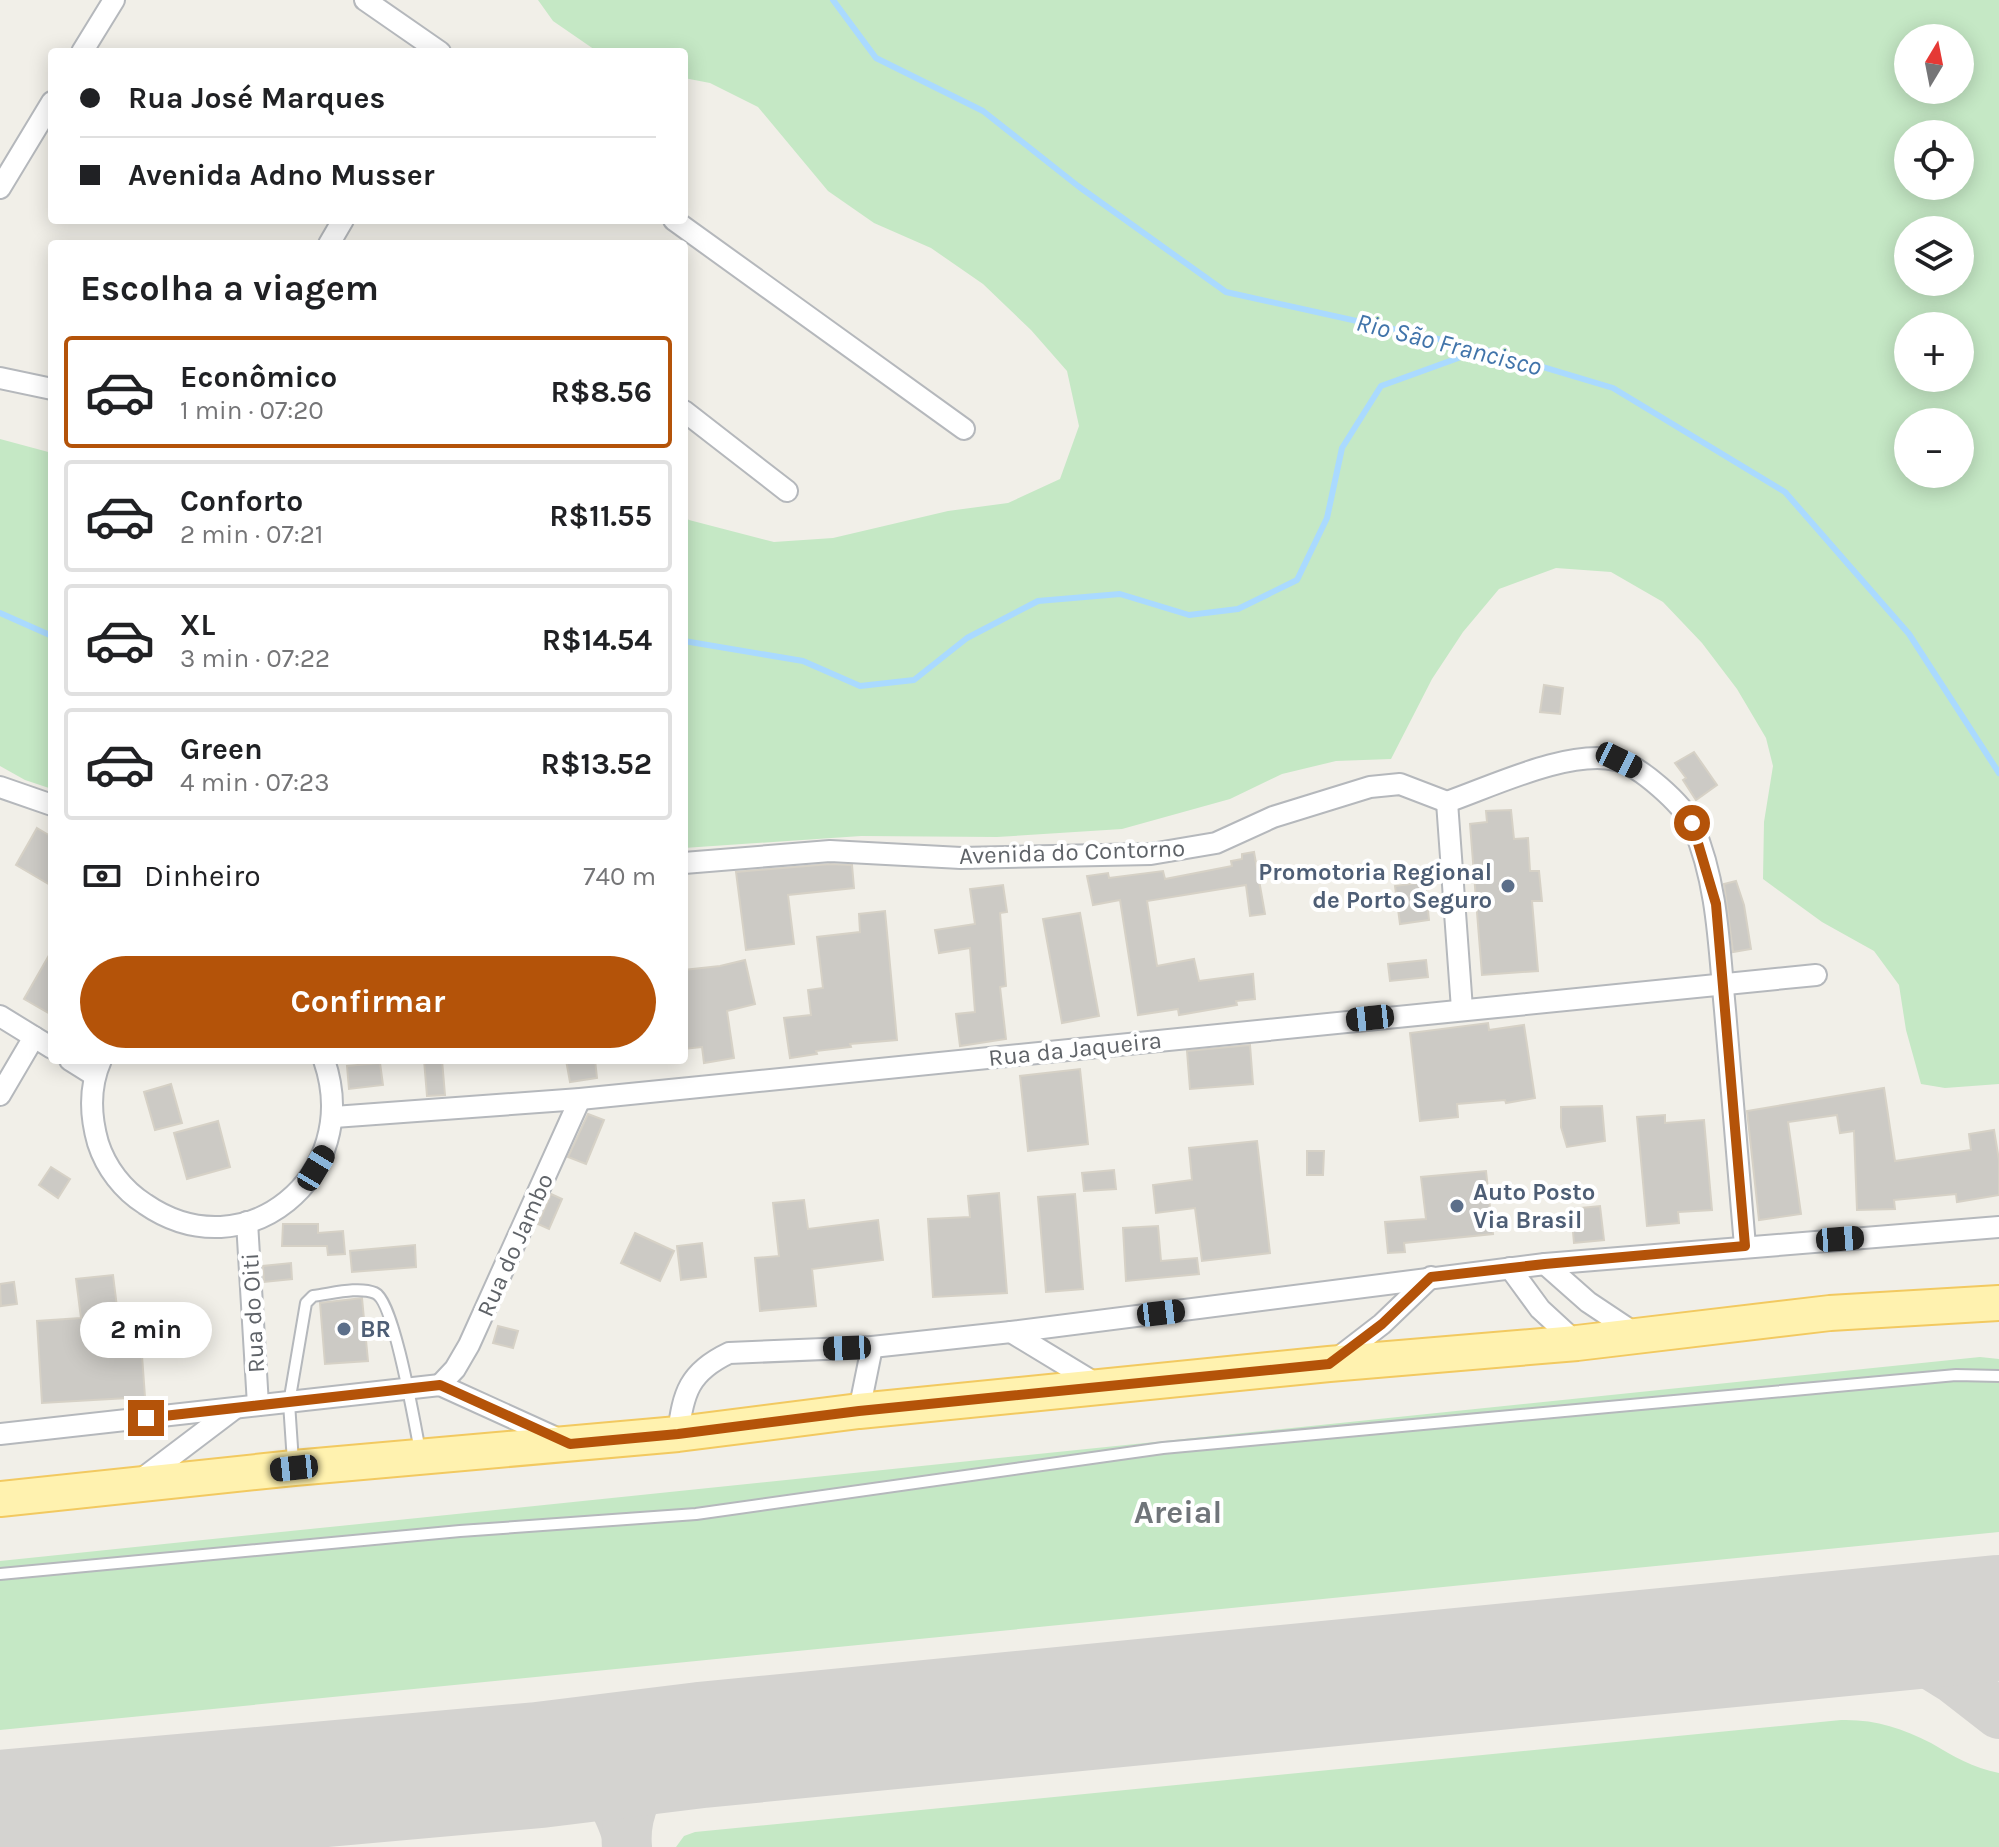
<!DOCTYPE html>
<html lang="pt">
<head>
<meta charset="utf-8">
<style>
  body { margin:0; font-family:Karla,sans-serif; background:#f6f6f6; color:#202124; height:100vh; display:flex; flex-direction:column; font-size:30px; white-space:nowrap }
  * { box-sizing:border-box; margin:0 }
  p { font-size:26px; color:#757577 }
  .icon { flex:none; width:44px; height:44px; fill:none; stroke:currentColor; stroke-width:2; stroke-linecap:round; stroke-linejoin:round }
  .map { position:relative; flex:1; overflow:hidden }
  .drawer { position:absolute; left:48px; top:240px; width:640px; height:824px; display:flex; flex-direction:column; background:#fff; border-radius:8px; box-shadow:0 4px 20px #0003 }
  .drawer>* { flex:none }
  .top-card { position:absolute; left:48px; top:48px; width:640px; height:176px; border-radius:8px; box-shadow:0 4px 20px #0003; display:grid; align-content:center; height:176px; padding:0 32px; background:#fff }
  .needle { width:52px; rotate:10deg }
  .buttons { position:absolute; left:1894px; top:24px; display:grid; gap:16px }
  .buttons a { display:grid; place-items:center; width:80px; height:80px; border-radius:50%; background:#fff; box-shadow:0 4px 20px #0003; font-size:40px }
  .end { position:absolute; width:36px; height:36px; margin:-18px; border:10px solid #b45309; background:#fff; box-shadow:0 0 0 4px #fff }
  .from { border-radius:50% }
  .bubble { position:absolute; height:56px; border-radius:28px; background:#fff; box-shadow:0 4px 20px #0003; font-size:26px; font-weight:700; line-height:56px; text-align:center }
  .car { position:absolute; width:24px; height:48px; margin:-24px -12px; border-radius:10px; box-shadow:0 0 6px 2px #0007; background:linear-gradient(#222 24%,#8ab4d8 0 40%,#222 0 76%,#8ab4d8 0 86%,#222 0) }
  .top-card b { display:flex; align-items:center; gap:28px; height:76px; font-size:30px }
  .top-card b+b { border-top:2px solid #e0e0e0 }
  .top-card i { width:20px; height:20px; background:#202124 }
  ul { padding:0; list-style:none }
  li { display:flex; align-items:center; gap:24px; height:112px; margin:0 16px 12px; padding:0 16px; border:4px solid #e0e0e0; border-radius:8px }
  li div { flex:1 }
  li b { display:block; font-size:30px }
  li em { font-style:normal; font-weight:700 }
  li.active { border-color:#b45309 }
  li>.icon { width:72px; height:72px; stroke-width:1.5 }
  h2 { padding:0 32px; font-size:36px; line-height:96px }
  .pay { display:flex; align-items:center; gap:20px; height:88px; padding:0 32px; font-size:30px }
  .pay p { margin-inline-start:auto }
  .action { display:flex; gap:16px; margin-top:auto; padding:16px 32px }
  .action a { flex:1; height:92px; border-radius:48px; background:#b45309; color:#fff; font-size:32px; font-weight:700; line-height:92px; text-align:center }
  .map>svg:first-child { display:block }
  .green { fill:#c5e8c5; fill-rule:evenodd }
  .lines { fill:none; stroke-linecap:round; stroke-linejoin:round }
  .stream { stroke:#aadaff; stroke-width:6 }
  .taxiway { stroke:#d4d3d0; stroke-width:50 }
  .runway { stroke:#d4d3d0; stroke-width:126 }
  .building { fill:#cccac5; stroke:#d6d1c6; stroke-width:2 }
  .service-casing { stroke:#b5b8bc; stroke-width:14 }
  .minor-casing { stroke:#b5b8bc; stroke-width:24 }
  .primary-casing { stroke:#f2c960; stroke-width:38 }
  .service { stroke:#fff; stroke-width:10 }
  .minor { stroke:#fff; stroke-width:20 }
  .primary { stroke:#fff2af; stroke-width:34 }
  .route { stroke:#b45309; stroke-width:10 }
  .service-dot { fill:#5c6f8a; stroke:#fff; stroke-width:3 }
  .labels { text-anchor:middle; stroke-width:8; stroke-linejoin:round; paint-order:stroke }
  .street-label { font-size:24px; fill:#5f6368; stroke:#fff }
  .service-label { font-size:24px; font-weight:bold; fill:#4e5e75; stroke:#fff; text-anchor:start }
  .water-label { font-size:26px; font-style:italic; fill:#4174aa; stroke:#fff }
  .district-label { font-size:32px; font-weight:bold; fill:#70757a; stroke:#fff }
</style>
</head>
<body>
<div class="map">
<svg width="1999" height="1847" viewBox="0 0 1999 1847">
  <rect width="100%" height="100%" fill="#f1efe8"/>
  <g class="green">
    <path d="M538,0H1999V1084L1945,1088L1921,1084L1906,1030L1899,985L1874,951L1822,922L1763,879L1764,822L1773,766L1766,738L1737,689L1702,643L1663,602L1611,572L1556,568L1499,589L1463,632L1432,679L1391,759L1336,761L1282,774L1230,799L1122,829L997,837L861,836L684,848V516L689,520L774,542L833,538L948,511L1008,503L1060,479L1079,426L1067,371L1031,330L983,284L931,248L874,223L828,191L758,107L710,83L684,78V52H598L553,21ZM1908,38H1960V90H1908ZM1908,134H1960V186H1908ZM1908,230H1960V282H1908ZM1908,326H1960V378H1908ZM1908,422H1960V474H1908Z"/>
    <path d="M0,439L52,453V789L25,780L0,766Z"/>
    <path d="M1980,1357L1999,1359V1532L0,1730V1561Z"/>
    <path d="M1841,1720C1874,1719 1902,1728 1931,1743C1953,1756 1973,1768 1999,1773V1847H676L684,1836L695,1832Z"/>
  </g>
  <g class="lines">
    <g class="stream">
      <path d="M833,0L876,58L983,111L1078,186L1226,292L1483,349L1613,388L1785,492L1909,634L1999,773"/>
      <path d="M0,613L52,636"/>
      <path d="M684,641L803,661L860,686L914,680L967,638L1038,601L1120,594L1189,615L1238,609L1297,580L1327,518L1342,448L1381,386L1483,349"/>
    </g>
    <g class="taxiway">
      <path d="M1857,1633L1896,1643L1954,1679L1999,1714"/>
      <path d="M539,1765C590,1768 610,1784 626,1832"/>
      <path d="M627,1847C624,1814 640,1775 670,1757C680,1752 691,1749 701,1745"/>
    </g>
    <path class="runway" d="M0,1813L539,1765L701,1745L1999,1618"/>
  </g>
  <g class="building">
    <path d="M1544,685L1563,688L1560,714L1540,712Z"/>
    <path d="M1694,752L1717,785L1696,800L1683,780L1686,778L1675,763Z"/>
    <path d="M1511,810L1514,839L1528,838L1530,871H1539L1542,901H1532L1538,971L1482,975L1470,824L1487,822L1486,811Z"/>
    <path d="M37,828L52,837V886L16,865Z"/>
    <path d="M1254,852L1265,914L1250,916L1246,885L1147,901L1157,966L1194,959L1199,981L1253,974L1255,999L1236,1001L1237,1005L1179,1015L1178,1009L1138,1015L1120,900L1093,905L1087,876L1108,873L1109,878L1163,871L1165,879L1232,866L1231,861L1242,859V854Z"/>
    <path d="M830,864L852,865L854,888L788,895L794,944L746,950L736,872Z"/>
    <path d="M1736,881L1744,905L1751,949L1733,952L1724,884Z"/>
    <path d="M1425,882L1429,920L1400,924L1395,886Z"/>
    <path d="M1003,885L1007,912L1000,913L1006,986L1000,987L1006,1039L960,1046L956,1014L975,1012L970,948L939,953L935,930L975,924L970,889Z"/>
    <path d="M885,911L897,1040L850,1044L851,1047L816,1051L817,1054L790,1058L784,1018L811,1015L808,990L823,988L817,937L860,932L859,914Z"/>
    <path d="M1080,913L1099,1016L1062,1023L1043,919Z"/>
    <path d="M52,950V1015L24,999Z"/>
    <path d="M745,960L755,1004L727,1011L734,1058L704,1063L702,1047L684,1049V970L720,966Z"/>
    <path d="M1426,960L1428,977L1390,981L1388,964Z"/>
    <path d="M1488,1023L1489,1030L1524,1025L1535,1098L1506,1103L1505,1100L1457,1104L1458,1117L1420,1121L1410,1033Z"/>
    <path d="M1250,1045L1253,1084L1190,1089L1187,1051Z"/>
    <path d="M424,1060H442L445,1095L427,1096Z"/>
    <path d="M566,1060H595L597,1078L570,1082Z"/>
    <path d="M380,1063L383,1085L349,1089L347,1066Z"/>
    <path d="M1080,1069L1088,1144L1028,1151L1020,1076Z"/>
    <path d="M171,1084L182,1123L155,1130L144,1092Z"/>
    <path d="M1884,1088L1895,1161L1971,1150L1969,1134L1994,1130L1999,1160V1195L1957,1202L1956,1194L1894,1200L1895,1209L1857,1210L1854,1131L1840,1133L1837,1115L1788,1122L1801,1214L1759,1220L1747,1111Z"/>
    <path d="M1602,1106L1605,1141L1567,1147L1561,1127V1107Z"/>
    <path d="M588,1114L604,1120L586,1164L568,1157Z"/>
    <path d="M1665,1115V1123L1704,1120L1712,1210L1678,1212L1679,1223L1647,1226L1637,1117Z"/>
    <path d="M218,1121L230,1167L187,1179L174,1133Z"/>
    <path d="M1257,1141L1270,1253L1202,1261L1195,1208L1156,1213L1153,1185L1192,1180L1189,1148Z"/>
    <path d="M1307,1151H1324L1323,1175H1307Z"/>
    <path d="M51,1167L70,1179L58,1198L39,1185Z"/>
    <path d="M1114,1170L1116,1189L1084,1191L1082,1173Z"/>
    <path d="M1486,1171L1493,1234L1404,1243L1405,1252L1388,1253L1385,1222L1426,1219L1421,1177Z"/>
    <path d="M999,1193L1007,1293L933,1297L928,1219L970,1217L968,1196Z"/>
    <path d="M551,1194L562,1199L549,1229L538,1224Z"/>
    <path d="M1075,1194L1083,1289L1046,1292L1038,1197Z"/>
    <path d="M804,1200L808,1229L878,1220L883,1260L812,1269L816,1306L760,1311L755,1258L779,1256L773,1203Z"/>
    <path d="M1600,1206L1604,1240L1574,1243L1571,1209Z"/>
    <path d="M283,1224H318V1233L343,1231L345,1254L328,1255L327,1246H282Z"/>
    <path d="M1158,1226L1161,1261L1197,1258L1199,1274L1126,1281L1123,1228Z"/>
    <path d="M635,1233L674,1251L660,1281L621,1263Z"/>
    <path d="M702,1243L706,1277L681,1280L677,1246Z"/>
    <path d="M415,1245L416,1267L352,1272L350,1251Z"/>
    <path d="M291,1263L292,1279L264,1282L263,1266Z"/>
    <path d="M113,1275L118,1315L139,1314L145,1397L42,1403L37,1321L81,1318L76,1279Z"/>
    <path d="M14,1282L17,1304L1,1306L0,1284Z"/>
    <path d="M362,1298L368,1361L325,1364L320,1303Z"/>
    <path d="M498,1326L518,1331L513,1348L493,1343Z"/>
  </g>
  <g class="lines">
    <defs>
      <g id="service">
        <path d="M293,1462L289,1403L306,1303L313,1296C331,1294 358,1286 375,1293C394,1301 415,1426 420,1451"/>
        <path d="M0,1574L460,1531L696,1514L1163,1448L1956,1375L1999,1376"/>
      </g>
      <g id="minor">
        <path d="M365,0L440,52"/>
        <path d="M82,52L114,0"/>
        <path d="M0,188L52,102"/>
        <path d="M674,220L964,429"/>
        <path d="M329,244L343,220"/>
        <path d="M0,378L52,389"/>
        <path d="M684,411L787,491"/>
        <path d="M0,787L52,805"/>
        <path d="M1447,802C1493,786 1569,749 1616,760C1639,765 1683,804 1693,826C1718,884 1719,948 1725,1010C1732,1089 1738,1168 1745,1246"/>
        <path d="M1447,802L1462,1009"/>
        <path d="M684,863L830,851L961,858L1151,854L1216,843L1273,817L1370,787L1400,784L1447,802"/>
        <path d="M0,1016L52,1048"/>
        <path d="M70,1060L94,1075"/>
        <path d="M101,1060C89,1087 90,1115 98,1143C106,1168 123,1190 145,1204C245,1273 364,1176 324,1060"/>
        <path d="M0,1095L34,1037"/>
        <path d="M334,1117L580,1099L1816,975"/>
        <path d="M247,1222L258,1405"/>
        <path d="M1545,1264L1588,1302L1636,1334"/>
        <path d="M1510,1268L1540,1309L1577,1343"/>
        <path d="M1011,1332L1100,1386"/>
        <path d="M1334,1361L1382,1324L1431,1277"/>
        <path d="M440,1385L455,1369L469,1345L580,1099"/>
        <path d="M859,1411L872,1347"/>
        <path d="M0,1434L440,1385L561,1440"/>
        <path d="M678,1434C683,1393 689,1372 729,1353L872,1347L1011,1332L1545,1264L1999,1227"/>
        <path d="M139,1481L234,1409"/>
      </g>
      <path id="primary" d="M0,1499L294,1468L678,1434L859,1411L1329,1364L1577,1343L1830,1313L1999,1303"/>
    </defs>
    <use href="#service" class="service-casing"/>
    <use href="#minor" class="minor-casing"/>
    <use href="#primary" class="primary-casing"/>
    <use href="#service" class="service"/>
    <use href="#minor" class="minor"/>
    <use href="#primary" class="primary"/>
  </g>
  <g class="lines">
    <path class="route" d="M146,1418L440,1385L570,1444L678,1434L859,1411L1329,1364L1382,1324L1431,1277L1545,1264L1745,1246L1716,904L1692,823"/>
  </g>
  <g class="service-dot">
    <circle cx="1508" cy="886" r="8"/>
    <circle cx="1457" cy="1206" r="8"/>
    <circle cx="344" cy="1329" r="8"/>
  </g>
  <g class="labels">
    <g class="street-label">
      <text transform="translate(1072 852) rotate(-2)" y="8">Avenida do Contorno</text>
      <text transform="translate(1075 1049) rotate(-6)" y="8">Rua da Jaqueira</text>
      <text transform="translate(515 1245) rotate(-66)" y="8">Rua do Jambo</text>
      <text transform="translate(253 1313) rotate(-93)" y="8">Rua do Oiti</text>
    </g>
    <g class="service-label">
      <text x="1492" y="880" text-anchor="end">Promotoria Regional<tspan x="1492" dy="28">de Porto Seguro</tspan></text>
      <text x="1473" y="1200">Auto Posto<tspan x="1473" dy="28">Via Brasil</tspan></text>
      <text x="360" y="1337">BR</text>
    </g>
    <g class="water-label">
      <text transform="translate(1449 344) rotate(14)" y="9">Rio São Francisco</text>
    </g>
    <g class="district-label">
      <text x="1178" y="1523">Areial</text>
    </g>
  </g>
</svg>
<div class="buttons">
<a><svg class="needle" viewBox="-14 -14 28 28"><path d="M0-13l5 13h-10z" fill="#e53935"/><path d="M0 13l5-13h-10z" fill="#757577"/></svg></a>
<a><svg class="icon" aria-label="locate" viewBox="0 0 24 24"><circle cx="12" cy="12" r="6"/><path d="M12 2v4M12 18v4M2 12h4M18 12h4"/></svg></a>
<a><svg class="icon" aria-label="layers" viewBox="0 0 24 24"><path d="M12 4l9 5-9 5-9-5zM3 14l9 5 9-5"/></svg></a>
<a>+</a>
<a>−</a>
</div>
<i class="end from" style="left:1692px;top:823px"></i>
<i class="end" style="left:146px;top:1418px"></i>
<div class="bubble" style="left:80px;top:1302px;width:132px">2 min</div>
<i class="car" style="left:1619px;top:760px;rotate:116deg"></i>
<i class="car" style="left:1370px;top:1018px;rotate:264deg"></i>
<i class="car" style="left:316px;top:1168px;rotate:31deg"></i>
<i class="car" style="left:1840px;top:1239px;rotate:86deg"></i>
<i class="car" style="left:1161px;top:1313px;rotate:83deg"></i>
<i class="car" style="left:847px;top:1348px;rotate:268deg"></i>
<i class="car" style="left:294px;top:1468px;rotate:264deg"></i>
<div class="top-card">
<b><i class="from"></i>Rua José Marques</b>
<b><i></i>Avenida Adno Musser</b>
</div>
<section class="drawer">
<h2>Escolha a viagem</h2>
<ul>
<li class="active"><svg class="icon" aria-label="car" viewBox="0 0 24 24"><path d="M5 17H2v-5l4-1 3-4h7l3 4 3 1v5h-3M9 17h6M6 11h13"/><circle cx="7" cy="17" r="2"/><circle cx="17" cy="17" r="2"/></svg><div><b>Econômico</b><p>1 min · 07:20</p></div><em>R$8.56</em></li>
<li><svg class="icon" aria-label="car" viewBox="0 0 24 24"><path d="M5 17H2v-5l4-1 3-4h7l3 4 3 1v5h-3M9 17h6M6 11h13"/><circle cx="7" cy="17" r="2"/><circle cx="17" cy="17" r="2"/></svg><div><b>Conforto</b><p>2 min · 07:21</p></div><em>R$11.55</em></li>
<li><svg class="icon" aria-label="car" viewBox="0 0 24 24"><path d="M5 17H2v-5l4-1 3-4h7l3 4 3 1v5h-3M9 17h6M6 11h13"/><circle cx="7" cy="17" r="2"/><circle cx="17" cy="17" r="2"/></svg><div><b>XL</b><p>3 min · 07:22</p></div><em>R$14.54</em></li>
<li><svg class="icon" aria-label="car" viewBox="0 0 24 24"><path d="M5 17H2v-5l4-1 3-4h7l3 4 3 1v5h-3M9 17h6M6 11h13"/><circle cx="7" cy="17" r="2"/><circle cx="17" cy="17" r="2"/></svg><div><b>Green</b><p>4 min · 07:23</p></div><em>R$13.52</em></li>
</ul>
<div class="pay"><svg class="icon" aria-label="cash" viewBox="0 0 24 24"><path d="M3 7h18v10H3z"/><circle cx="12" cy="12" r="2"/></svg>Dinheiro<p>740 m</p></div>
<div class="action"><a>Confirmar</a></div>
</section>
</div>
</body>
</html>
